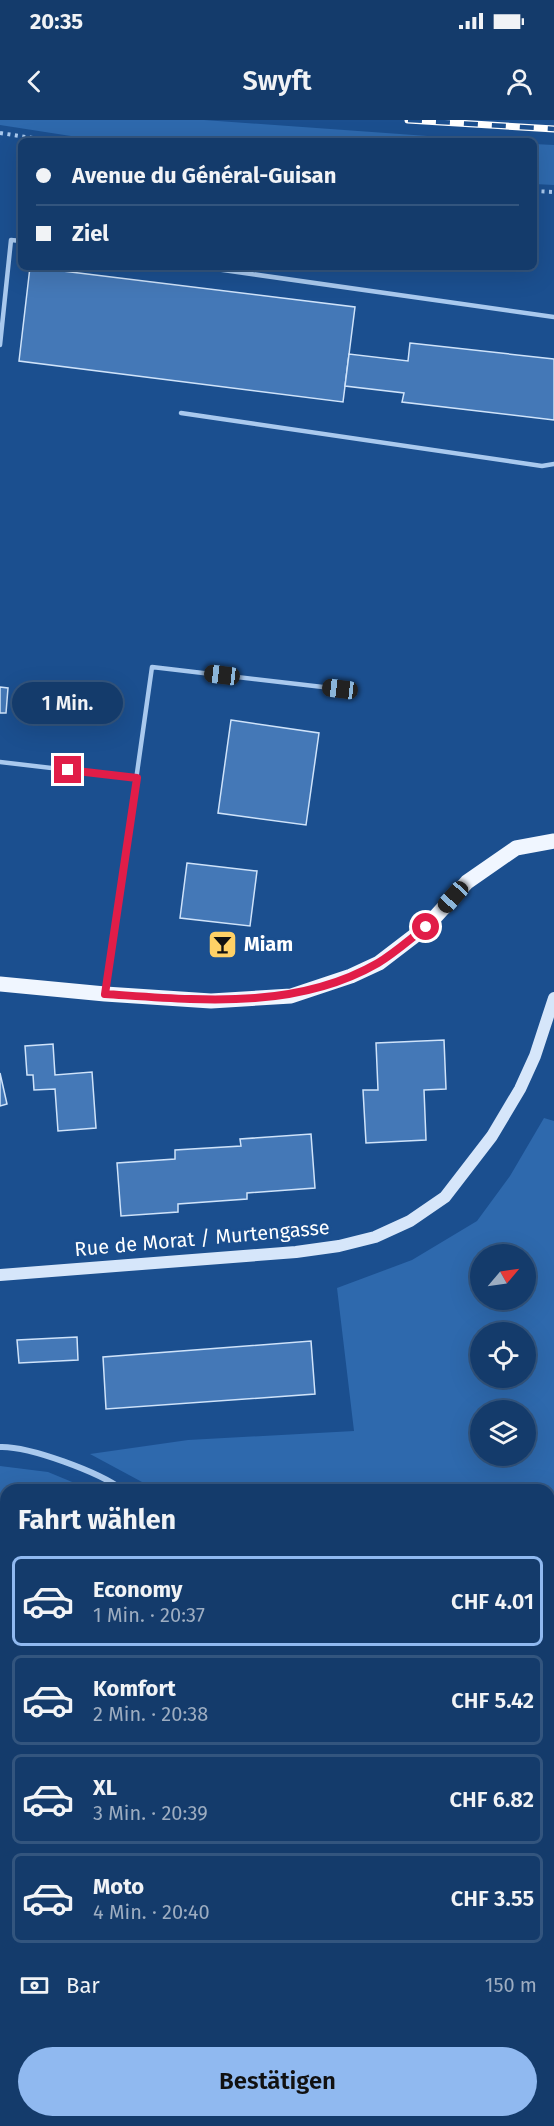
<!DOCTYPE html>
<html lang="de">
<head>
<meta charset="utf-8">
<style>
  body { margin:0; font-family:"Fira Sans",sans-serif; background:#1d4271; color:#f1f3f6; height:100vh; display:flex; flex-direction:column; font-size:22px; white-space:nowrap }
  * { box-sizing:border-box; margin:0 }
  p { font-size:20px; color:#9dadc1 }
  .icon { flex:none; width:33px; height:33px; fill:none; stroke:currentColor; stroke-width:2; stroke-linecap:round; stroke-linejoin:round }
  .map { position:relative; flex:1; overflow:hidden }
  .drawer { position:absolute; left:0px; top:1364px; width:555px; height:644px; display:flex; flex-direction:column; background:#143b6b; border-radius:18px 18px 0 0; box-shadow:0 6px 24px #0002,0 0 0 2px #33557e }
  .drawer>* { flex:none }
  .banner { position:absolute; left:18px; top:18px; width:519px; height:132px; border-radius:9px; box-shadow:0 6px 24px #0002,0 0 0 2px #33557e; display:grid; align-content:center; height:132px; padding:0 18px; background:#143b6b }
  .needle { width:39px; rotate:61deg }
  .controls { position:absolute; left:470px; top:1124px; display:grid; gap:12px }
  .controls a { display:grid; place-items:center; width:66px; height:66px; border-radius:50%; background:#143b6b; box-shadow:0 6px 24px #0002,0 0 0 2px #33557e; font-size:30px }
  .end { position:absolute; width:27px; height:27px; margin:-14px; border:8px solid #e11d48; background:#fff; box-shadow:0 0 0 3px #fff }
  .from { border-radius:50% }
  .bubble { position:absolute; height:42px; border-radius:21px; background:#143b6b; box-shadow:0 6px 24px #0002,0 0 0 2px #33557e; font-size:20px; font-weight:600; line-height:42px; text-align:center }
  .car { position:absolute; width:18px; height:36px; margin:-18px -9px; border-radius:8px; box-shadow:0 0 4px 2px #0007; background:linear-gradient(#222 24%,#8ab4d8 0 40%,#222 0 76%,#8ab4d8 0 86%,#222 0) }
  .banner b { display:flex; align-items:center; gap:21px; height:57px; font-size:22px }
  .banner b+b { border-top:2px solid #33557e }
  .banner i { width:15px; height:15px; background:#f1f3f6 }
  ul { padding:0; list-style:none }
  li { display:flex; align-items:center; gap:18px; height:90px; margin:0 12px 9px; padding:0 6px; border:3px solid #33557e; border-radius:9px }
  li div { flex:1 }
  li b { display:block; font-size:22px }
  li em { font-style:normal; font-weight:600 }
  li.on { border-color:#90b9f0 }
  li>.icon { width:54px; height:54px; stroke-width:1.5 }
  h2 { padding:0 18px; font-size:27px; line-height:72px }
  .pay { display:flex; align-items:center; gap:15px; height:66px; padding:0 18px; font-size:22px }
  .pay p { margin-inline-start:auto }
  .action { display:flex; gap:12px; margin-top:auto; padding:12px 18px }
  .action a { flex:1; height:69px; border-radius:36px; background:#90b9f0; color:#111; font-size:24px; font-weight:600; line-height:69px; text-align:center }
  .status { display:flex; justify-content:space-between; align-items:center; height:42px; padding:0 30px; background:#143b6b; direction:ltr }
  .status svg { height:16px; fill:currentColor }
  header { display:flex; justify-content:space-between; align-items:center; height:78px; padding:0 18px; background:#143b6b; font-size:27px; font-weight:600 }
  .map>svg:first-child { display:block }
  .green { fill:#2e69ad; fill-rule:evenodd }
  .water { fill:#3c6290; stroke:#9cc4f0; stroke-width:1.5 }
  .building { fill:#4478b7; stroke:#cfe3fa; stroke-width:1.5 }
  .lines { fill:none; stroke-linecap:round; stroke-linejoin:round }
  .path { stroke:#a9c9ee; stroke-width:4; stroke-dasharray:3 4.5; stroke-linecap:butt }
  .service { stroke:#a9c9ee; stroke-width:4.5 }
  .minor { stroke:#a9c9ee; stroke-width:6 }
  .secondary { stroke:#d6e6fa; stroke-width:12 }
  .primary { stroke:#f0f6ff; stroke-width:15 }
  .rail-casing { stroke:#fff; stroke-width:7 }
  .rail { stroke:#1b4f8f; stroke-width:4.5; stroke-dasharray:14; stroke-linecap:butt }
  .route { stroke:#e11d48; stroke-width:8 }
  .labels { text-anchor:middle; stroke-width:5; stroke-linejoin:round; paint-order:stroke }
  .poi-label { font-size:20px; font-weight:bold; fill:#fff; stroke:#1b4f8f; text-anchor:start }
  .street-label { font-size:20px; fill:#fff; stroke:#1b4f8f }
</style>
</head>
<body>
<div class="status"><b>20:35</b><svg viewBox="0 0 49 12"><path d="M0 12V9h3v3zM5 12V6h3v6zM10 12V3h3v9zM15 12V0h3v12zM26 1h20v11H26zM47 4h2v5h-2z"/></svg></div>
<header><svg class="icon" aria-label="back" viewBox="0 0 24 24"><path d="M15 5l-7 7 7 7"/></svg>Swyft<svg class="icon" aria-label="person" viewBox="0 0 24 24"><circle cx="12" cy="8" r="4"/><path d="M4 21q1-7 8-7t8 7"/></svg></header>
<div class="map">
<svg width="554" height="2006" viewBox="0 0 554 2006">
  <rect width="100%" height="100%" fill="#1b4f8f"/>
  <g class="green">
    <path d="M0,0H204L497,21H103L0,5Z"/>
    <path d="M534,24L554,25V65L534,64Z"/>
    <path d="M544,998L554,1001V1759L549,1754V1370L155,1369L90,1334L188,1320L354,1311L337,1168L412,1140L477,1101L510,1056ZM480,1134H525V1179H480ZM480,1212H525V1257H480ZM480,1290H525V1335H480Z"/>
    <path d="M0,1346L48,1352L89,1369L6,1370V1391H0Z"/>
    <path d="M0,1537L6,1548V1828L0,1815Z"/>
    <path d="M549,1800L554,1805V1999L549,2000Z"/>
    <path d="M6,1948V2001H80L52,2006H0V1951Z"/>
  </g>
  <path class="water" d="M554,1999V2006H52L80,2001H549Z"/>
  <g class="building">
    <path d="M30,147L355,187L343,282L19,241Z"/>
    <path d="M410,223L554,239V300L402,282L404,273L345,266L349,234L408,241Z"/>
    <path d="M0,567L8,568L6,593H0Z"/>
    <path d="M231,600L319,613L306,705L218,693Z"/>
    <path d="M187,743L257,751L250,806L180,798Z"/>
    <path d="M444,920L446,969L424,970L426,1020L366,1023L363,970H378L376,923Z"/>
    <path d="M53,924L55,955L92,952L96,1008L58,1011L55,969L34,970L33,955H27L25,926Z"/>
    <path d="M0,953L7,984L0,986Z"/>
    <path d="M311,1014L315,1068L247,1073V1079L178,1084V1092L121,1096L117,1043L175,1039V1030L241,1026L240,1019Z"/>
    <path d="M77,1217L78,1240L19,1243L17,1220Z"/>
    <path d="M311,1221L315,1274L106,1289L103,1237Z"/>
  </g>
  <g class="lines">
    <g class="path">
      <path d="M0,13L52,21"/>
      <path d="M534,71L554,72"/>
      <path d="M0,1491L6,1486"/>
      <path d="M0,1767L6,1761"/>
      <path d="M0,1820V1823"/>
      <path d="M110,2001V2006"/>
    </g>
    <g class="service">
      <path d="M202,147L554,197"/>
      <path d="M0,225L11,120L21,121"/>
      <path d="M181,293L542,346L554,344"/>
      <path d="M0,642L137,658"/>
      <path d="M106,872L152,547L340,569"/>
      <path d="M0,1425L6,1426"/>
      <path d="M0,1523L6,1535"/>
    </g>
    <g class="minor">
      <path d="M0,1327C29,1326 99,1352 123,1370"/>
      <path d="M549,1776L554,1781"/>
    </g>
    <path class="secondary" d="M0,1155L296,1132L339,1126L375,1117L410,1101L445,1077L492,1016L520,969L535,936L554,878"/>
    <path class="primary" d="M0,864L105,874L211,881L291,876L351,856L379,843L426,807L467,762L516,728L554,721"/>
    <defs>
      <path id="rail" d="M408,0L554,9"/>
    </defs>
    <use href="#rail" class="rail-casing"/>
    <use href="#rail" class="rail"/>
  </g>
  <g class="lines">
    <path class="route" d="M68,650L137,658L105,874C197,880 295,891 378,843C395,833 410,819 426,807"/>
  </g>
  <defs>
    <symbol id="bar-square" viewBox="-11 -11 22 22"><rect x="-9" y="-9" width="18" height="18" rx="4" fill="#ffd166" stroke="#1b4f8f"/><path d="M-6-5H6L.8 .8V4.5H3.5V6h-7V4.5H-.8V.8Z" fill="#111"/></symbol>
  </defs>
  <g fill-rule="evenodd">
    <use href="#bar-square" x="206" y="808" width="33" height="33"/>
  </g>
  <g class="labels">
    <g class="poi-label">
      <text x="244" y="831">Miam</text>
    </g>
    <g class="street-label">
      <text transform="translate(202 1118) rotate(-5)" y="7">Rue de Morat / Murtengasse</text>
    </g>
  </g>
</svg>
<div class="controls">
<a><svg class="needle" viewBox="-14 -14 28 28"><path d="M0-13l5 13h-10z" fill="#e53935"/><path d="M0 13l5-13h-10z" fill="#9dadc1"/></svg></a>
<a><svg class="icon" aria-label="locate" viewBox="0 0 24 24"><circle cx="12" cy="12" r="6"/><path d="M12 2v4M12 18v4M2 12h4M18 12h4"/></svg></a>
<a><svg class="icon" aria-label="layers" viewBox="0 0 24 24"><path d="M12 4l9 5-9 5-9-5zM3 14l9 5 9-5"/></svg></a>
</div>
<i class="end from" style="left:426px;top:807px"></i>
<i class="end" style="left:68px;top:650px"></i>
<div class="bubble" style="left:12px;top:562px;width:111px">1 Min.</div>
<i class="car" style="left:222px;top:555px;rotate:277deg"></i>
<i class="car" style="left:340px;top:569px;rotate:277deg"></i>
<i class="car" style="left:453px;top:777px;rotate:222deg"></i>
<div class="banner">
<b><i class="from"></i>Avenue du Général-Guisan</b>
<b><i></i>Ziel</b>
</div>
<section class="drawer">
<h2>Fahrt wählen</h2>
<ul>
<li class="on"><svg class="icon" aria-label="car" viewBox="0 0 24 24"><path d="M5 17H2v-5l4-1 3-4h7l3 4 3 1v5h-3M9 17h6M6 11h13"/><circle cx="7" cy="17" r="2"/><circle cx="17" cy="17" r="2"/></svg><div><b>Economy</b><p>1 Min. · 20:37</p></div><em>CHF 4.01</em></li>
<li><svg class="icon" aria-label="car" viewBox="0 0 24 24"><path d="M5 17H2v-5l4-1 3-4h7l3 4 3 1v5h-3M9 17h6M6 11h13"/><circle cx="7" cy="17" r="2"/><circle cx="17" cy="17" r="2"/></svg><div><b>Komfort</b><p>2 Min. · 20:38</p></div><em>CHF 5.42</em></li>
<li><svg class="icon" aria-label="car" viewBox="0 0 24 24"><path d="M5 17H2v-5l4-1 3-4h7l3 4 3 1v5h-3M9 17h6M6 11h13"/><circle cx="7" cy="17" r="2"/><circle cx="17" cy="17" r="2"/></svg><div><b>XL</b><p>3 Min. · 20:39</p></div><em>CHF 6.82</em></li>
<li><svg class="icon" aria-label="car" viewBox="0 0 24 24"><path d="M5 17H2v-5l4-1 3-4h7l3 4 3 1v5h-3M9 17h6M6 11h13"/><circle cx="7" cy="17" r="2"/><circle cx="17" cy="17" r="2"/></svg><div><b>Moto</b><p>4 Min. · 20:40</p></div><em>CHF 3.55</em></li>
</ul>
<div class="pay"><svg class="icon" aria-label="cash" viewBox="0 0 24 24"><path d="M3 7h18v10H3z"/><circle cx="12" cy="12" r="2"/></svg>Bar<p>150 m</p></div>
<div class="action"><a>Bestätigen</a></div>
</section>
</div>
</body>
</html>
